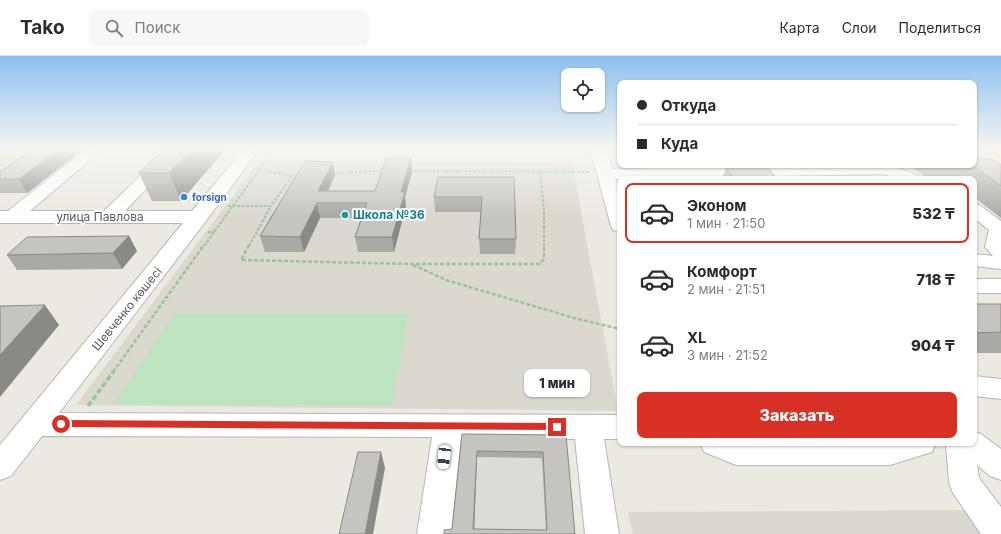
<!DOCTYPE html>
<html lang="ru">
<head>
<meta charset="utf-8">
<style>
  body { margin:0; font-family:Inter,sans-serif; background:#f7f7f7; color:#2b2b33; height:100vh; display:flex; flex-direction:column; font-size:15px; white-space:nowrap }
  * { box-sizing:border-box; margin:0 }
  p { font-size:13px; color:#7c7c81 }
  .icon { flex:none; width:22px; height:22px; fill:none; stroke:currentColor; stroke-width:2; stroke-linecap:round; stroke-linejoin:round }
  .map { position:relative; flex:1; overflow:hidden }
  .details { position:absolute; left:617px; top:120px; width:360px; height:270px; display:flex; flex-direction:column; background:#fff; border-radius:8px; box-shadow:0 1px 3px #0004 }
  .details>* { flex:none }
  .top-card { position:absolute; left:617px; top:24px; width:360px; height:88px; border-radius:8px; box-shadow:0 1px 3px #0004; display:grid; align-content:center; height:88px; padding:0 20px; background:#fff }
  .tools { position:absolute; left:561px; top:12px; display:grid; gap:8px }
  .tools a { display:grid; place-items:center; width:44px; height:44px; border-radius:8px; background:#fff; box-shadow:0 1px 3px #0004; font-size:20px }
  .end { position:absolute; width:18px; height:18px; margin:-9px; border:5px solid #d93025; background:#fff; box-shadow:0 0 0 2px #fff }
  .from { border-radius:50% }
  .bubble { position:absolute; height:28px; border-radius:8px; background:#fff; box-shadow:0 1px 3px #0004; font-size:13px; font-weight:800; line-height:28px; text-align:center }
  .car { position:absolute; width:12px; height:24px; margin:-12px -6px; border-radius:5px; box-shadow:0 0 3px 1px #0007; background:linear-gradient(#fff 24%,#345 0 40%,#fff 0 76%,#345 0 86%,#fff 0) }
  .top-card b { display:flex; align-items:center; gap:14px; height:38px; font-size:15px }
  .top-card b+b { border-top:1px solid #e1e1e2 }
  .top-card i { width:10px; height:10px; background:#2b2b33 }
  ul { padding:7px 0 0; list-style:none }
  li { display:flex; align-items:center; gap:12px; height:60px; margin:0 8px 6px; padding:0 12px; border:2px solid transparent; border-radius:8px }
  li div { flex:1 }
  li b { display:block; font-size:15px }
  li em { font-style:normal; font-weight:800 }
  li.on { border-color:#d93025 }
  li>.icon { width:36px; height:36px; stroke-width:1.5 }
  .button { display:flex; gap:8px; margin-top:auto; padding:8px 20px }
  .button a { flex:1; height:46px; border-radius:8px; background:#d93025; color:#fff; font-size:16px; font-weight:800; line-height:46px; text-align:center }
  header { display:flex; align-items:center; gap:24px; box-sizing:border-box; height:56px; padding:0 20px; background:#fff; border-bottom:1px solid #e1e1e2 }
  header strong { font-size:19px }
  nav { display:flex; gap:22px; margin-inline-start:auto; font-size:14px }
  .search { width:280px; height:36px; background:#f7f7f7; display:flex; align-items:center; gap:10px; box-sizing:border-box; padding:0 14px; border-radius:8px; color:#7c7c81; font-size:15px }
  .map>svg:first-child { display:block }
  .industrial { fill:#dddbd5 }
  .education { fill:#dbd8cf }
  .green { fill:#bde3bf }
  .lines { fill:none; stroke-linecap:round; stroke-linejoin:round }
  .minor-casing { stroke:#b3b6bb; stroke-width:2 }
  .major-casing { stroke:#ebc75a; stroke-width:2 }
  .path-far2 { stroke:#97c3a5; stroke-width:2; stroke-dasharray:3 1.5; stroke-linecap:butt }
  .path-far1 { stroke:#97c3a5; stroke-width:2.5; stroke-dasharray:4 2; stroke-linecap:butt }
  .path { stroke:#97c3a5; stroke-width:3.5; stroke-dasharray:5.5 2.5; stroke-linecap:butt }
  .minor { fill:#fff; fill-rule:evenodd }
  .major { fill:#fbf0a6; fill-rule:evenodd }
  .wall { fill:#aaa9a3; fill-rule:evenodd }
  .shaded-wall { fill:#8b8985 }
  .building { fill:#c6c4be; stroke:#8b8985; fill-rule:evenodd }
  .route { fill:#d93025 }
  .shop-dot { fill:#3f7fe0; stroke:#fff; stroke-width:1.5 }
  .culture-dot { fill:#0f9aa8; stroke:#fff; stroke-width:1.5 }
  .labels { text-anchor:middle; stroke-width:4; stroke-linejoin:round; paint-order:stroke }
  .far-shop-label { font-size:10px; font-weight:bold; fill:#366cbe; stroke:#fff; text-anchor:start }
  .culture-label { font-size:12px; font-weight:bold; fill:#0d838f; stroke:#fff; text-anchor:start }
  .street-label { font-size:12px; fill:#595c61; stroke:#fff }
</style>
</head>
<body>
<header>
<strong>Tako</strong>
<div class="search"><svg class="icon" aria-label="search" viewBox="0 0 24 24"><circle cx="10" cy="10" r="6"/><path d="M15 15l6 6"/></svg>Поиск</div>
<nav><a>Карта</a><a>Слои</a><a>Поделиться</a></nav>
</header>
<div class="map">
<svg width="1001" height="478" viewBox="0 0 1001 478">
  <rect width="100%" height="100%" fill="#ece9e0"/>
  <path class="industrial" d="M448,370L557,371L565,478H437Z"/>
  <g class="education">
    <path d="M259,105L572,107L618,355L76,349Z"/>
    <path d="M980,454L998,478H633L628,456Z"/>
  </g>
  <g class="green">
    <path d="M0,93H38L0,119Z"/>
    <path d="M175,257H409L392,349L114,348Z"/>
  </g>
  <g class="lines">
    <defs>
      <g id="minor">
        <path d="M86,93H103L30,155H104L168,93H184L125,155H192L244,93H259L206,165L59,357L620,359V383H604L619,478H585L575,383L461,382L451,478H417L432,381L42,380L11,420L0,424V389L183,167H0V155H8Z"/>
        <path d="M590,93H606L612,113L770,109H889L917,119L919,123H897L884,118L721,121L722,123H706L705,121L615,123L620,140V176L613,174L611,170Z"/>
        <path d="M974,148L980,149L1001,165V213L974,210V198L993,200L985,191L989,174L974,162Z"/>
        <rect x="974" y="223" width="27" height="14"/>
        <path d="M974,320L1001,323V343L974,340Z"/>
        <path d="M974,376L981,378L1001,393V424L990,420L977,409L979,422L1001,451V478H981L953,437L949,427L946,387H974Z"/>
        <path d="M700,387H936L932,396L890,409H736L704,396Z"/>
      </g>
      <path id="major" d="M980,93H997L1001,96V108L995,106Z"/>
    </defs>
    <use href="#minor" class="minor-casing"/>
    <use href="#major" class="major-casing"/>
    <g class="path-far2">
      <path d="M260,114L292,120"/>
      <path d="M410,115L589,116"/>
      <path d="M540,116L544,155V190"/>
      <path d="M332,117L385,115"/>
      <path d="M228,150H271L292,120L299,119"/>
      <path d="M208,176H214"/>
      <path d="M204,190L274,93"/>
      <path d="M249,190L271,150"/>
    </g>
    <g class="path-far1">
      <path d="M249,189L241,204L411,208H539L544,203V189"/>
      <path d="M413,209L446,224L574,262L620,273"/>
      <path d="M113,316L204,189"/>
    </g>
    <path class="path" d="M88,350L114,315"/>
    <use href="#minor" class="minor"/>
    <use href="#major" class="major"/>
  </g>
  <g class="wall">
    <path d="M34,93H83L27,137H0V116Z"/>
    <path d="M164,93L181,145H152L139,117Z"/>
    <path d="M977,103L1001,109V162L974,141V123H927L910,109H974Z"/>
    <path d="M333,106L335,119L328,135H375L412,116L405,141L406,150L394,196H358L355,181L362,162H320L304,196H265L260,180Z"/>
    <path d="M726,111L777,123H722Z"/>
    <path d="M514,121L516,183L515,198H480L479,183L481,156H435L434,141Z"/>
    <path d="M129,180L137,195L122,213L17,214L7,199Z"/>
    <rect x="974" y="248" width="27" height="49"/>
    <path d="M462,378L566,379L575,478L452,473ZM477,401L542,402L546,474L474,473Z"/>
  </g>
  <g class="shaded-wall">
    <path d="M59,93H83L27,137L19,123Z"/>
    <path d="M192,93H226L181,145L169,117Z"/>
    <path d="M411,102L412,116L405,141L406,150L394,196L392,181L401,136Z"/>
    <path d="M333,106L335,119L322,147L318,135Z"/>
    <path d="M317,147L320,162L304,196L300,181Z"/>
    <path d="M129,180L137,195L122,213L113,197Z"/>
    <path d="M45,249L59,269L0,341V299Z"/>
    <path d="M477,395V401L474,478L473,473Z"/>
    <path d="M381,396L385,412L373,478H365Z"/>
  </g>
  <g class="building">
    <path d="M34,93H59L19,123H0V116Z"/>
    <path d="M164,93H192L169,117H139Z"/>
    <path d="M974,101L977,103H992L1001,109V130L972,109H974Z"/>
    <path d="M386,102H411L401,136H405L392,181H355L367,147H317L300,181L260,180L305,105L333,106L318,135H375Z"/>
    <path d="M727,109H766L777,123H734L726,111Z"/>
    <path d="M438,121H514L516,183H479L482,141H434Z"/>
    <path d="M129,180L113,197L7,199L27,181Z"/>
    <path d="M974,248H1001V276L974,277Z"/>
    <path d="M45,249L0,299V250Z"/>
    <path d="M462,378L566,379L575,478H444V474L452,473ZM477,395L543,396L547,474L473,473Z"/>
    <path d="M358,396H381L365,478H339Z"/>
  </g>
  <linearGradient id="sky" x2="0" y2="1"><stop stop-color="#8bc0f0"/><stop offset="0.58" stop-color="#f6f5f1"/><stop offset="1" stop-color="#f6f5f1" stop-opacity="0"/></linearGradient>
  <rect width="1001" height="160" fill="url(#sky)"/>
  <path class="route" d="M61,364L557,367L561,371L557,374L61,371L57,368Z"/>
  <circle class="shop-dot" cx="184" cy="141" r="4"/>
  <circle class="culture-dot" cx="345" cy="159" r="4"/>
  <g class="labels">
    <g class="far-shop-label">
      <text x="192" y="145">forsign</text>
    </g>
    <g class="culture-label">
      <text x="353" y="163">Школа №36</text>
    </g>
    <g class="street-label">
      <text x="100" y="165">улица Павлова</text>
      <text transform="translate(127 253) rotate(-51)" y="4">Шевченко көшесі</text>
    </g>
  </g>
</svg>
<div class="tools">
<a><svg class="icon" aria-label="locate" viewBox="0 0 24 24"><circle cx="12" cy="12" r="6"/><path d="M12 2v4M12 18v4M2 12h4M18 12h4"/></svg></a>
</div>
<i class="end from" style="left:61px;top:368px"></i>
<i class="end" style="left:557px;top:371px"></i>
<div class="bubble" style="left:524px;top:313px;width:66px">1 мин</div>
<i class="car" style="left:444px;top:401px;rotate:187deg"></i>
<div class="top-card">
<b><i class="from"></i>Откуда</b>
<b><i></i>Куда</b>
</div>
<section class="details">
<ul>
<li class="on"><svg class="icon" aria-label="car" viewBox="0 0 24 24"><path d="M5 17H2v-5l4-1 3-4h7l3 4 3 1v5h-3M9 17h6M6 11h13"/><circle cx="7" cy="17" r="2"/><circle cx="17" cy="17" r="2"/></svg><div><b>Эконом</b><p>1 мин · 21:50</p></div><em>532 ₸</em></li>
<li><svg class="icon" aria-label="car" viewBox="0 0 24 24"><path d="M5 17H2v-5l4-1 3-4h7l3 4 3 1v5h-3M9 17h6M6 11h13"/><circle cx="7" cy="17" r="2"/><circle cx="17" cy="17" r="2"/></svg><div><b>Комфорт</b><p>2 мин · 21:51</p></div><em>718 ₸</em></li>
<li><svg class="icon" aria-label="car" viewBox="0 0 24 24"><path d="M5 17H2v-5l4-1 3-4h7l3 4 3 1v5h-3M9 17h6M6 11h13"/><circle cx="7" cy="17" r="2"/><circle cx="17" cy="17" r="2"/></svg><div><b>XL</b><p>3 мин · 21:52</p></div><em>904 ₸</em></li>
</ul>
<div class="button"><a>Заказать</a></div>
</section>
</div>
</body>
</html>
